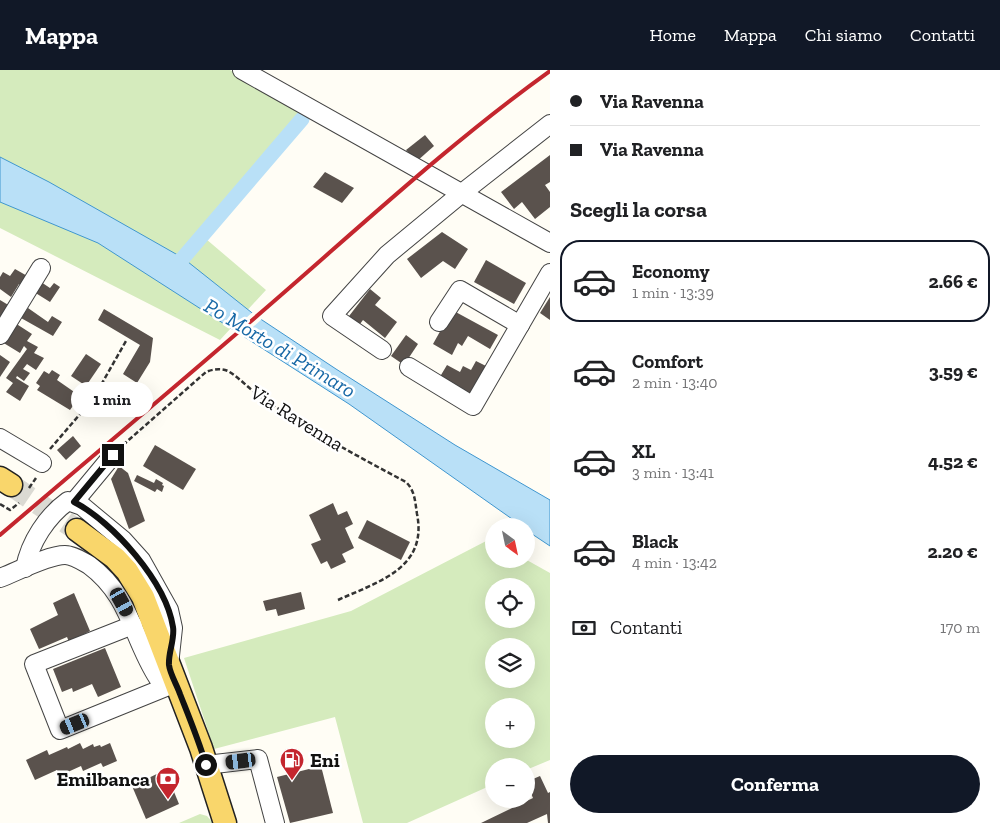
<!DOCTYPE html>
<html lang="it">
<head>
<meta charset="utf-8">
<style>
  body { margin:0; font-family:"Zilla Slab",serif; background:#f6f6f6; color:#202124; height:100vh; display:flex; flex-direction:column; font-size:19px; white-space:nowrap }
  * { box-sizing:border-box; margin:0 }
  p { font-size:16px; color:#757577 }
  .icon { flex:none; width:28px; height:28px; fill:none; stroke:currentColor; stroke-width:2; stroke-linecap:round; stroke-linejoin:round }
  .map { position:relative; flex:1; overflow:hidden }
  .drawer { display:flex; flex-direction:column; background:#fff; width:450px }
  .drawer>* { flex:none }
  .guide { display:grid; align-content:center; height:110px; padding:0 20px; background:#fff }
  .needle { width:32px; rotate:147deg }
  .fabs { position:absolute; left:485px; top:448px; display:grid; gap:10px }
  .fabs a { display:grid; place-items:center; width:50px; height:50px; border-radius:50%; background:#fff; box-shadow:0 5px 20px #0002; font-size:25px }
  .end { position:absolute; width:22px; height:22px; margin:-11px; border:6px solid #111; background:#fff; box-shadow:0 0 0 2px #fff }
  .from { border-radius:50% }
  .bubble { position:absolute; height:35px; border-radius:18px; background:#fff; box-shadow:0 5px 20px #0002; font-size:16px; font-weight:700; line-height:35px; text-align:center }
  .car { position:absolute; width:15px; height:30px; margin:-15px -8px; border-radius:6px; box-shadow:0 0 4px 1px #0007; background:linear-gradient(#222 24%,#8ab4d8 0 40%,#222 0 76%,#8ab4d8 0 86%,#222 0) }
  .guide b { display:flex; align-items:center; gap:18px; height:48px; font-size:19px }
  .guide b+b { border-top:1px solid #e0e0e0 }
  .guide i { width:12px; height:12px; background:#202124 }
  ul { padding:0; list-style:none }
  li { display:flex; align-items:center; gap:15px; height:82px; margin:0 10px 8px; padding:0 10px; border:2px solid transparent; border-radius:20px }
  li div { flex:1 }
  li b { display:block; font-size:19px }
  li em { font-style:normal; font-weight:700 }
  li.on { border-color:#111827 }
  li>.icon { width:45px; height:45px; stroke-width:1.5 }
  h2 { padding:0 20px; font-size:22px; line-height:60px }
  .pay { display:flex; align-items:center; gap:12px; height:55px; padding:0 20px; font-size:19px }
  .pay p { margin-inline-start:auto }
  .button { display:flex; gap:10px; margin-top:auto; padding:10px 20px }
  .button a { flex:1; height:58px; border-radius:30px; background:#111827; color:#fff; font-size:20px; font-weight:700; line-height:58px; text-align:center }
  header { display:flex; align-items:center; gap:30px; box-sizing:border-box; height:70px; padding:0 25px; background:#111827; color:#fff }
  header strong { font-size:24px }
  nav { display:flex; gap:28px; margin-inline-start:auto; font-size:18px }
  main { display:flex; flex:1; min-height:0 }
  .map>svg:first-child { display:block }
  .green { fill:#d5ebbd; fill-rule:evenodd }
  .water { fill:#b9e0f7; stroke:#3f96cf }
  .pier { fill:#fffdf5 }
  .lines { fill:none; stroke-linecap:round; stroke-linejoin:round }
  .canal { stroke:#b9e0f7; stroke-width:15 }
  .building { fill:#5a524d }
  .major-tunnel { stroke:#dbdad3; stroke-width:22; stroke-dasharray:22 11; stroke-linecap:butt }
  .minor-casing { stroke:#444; stroke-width:20 }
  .major-casing { stroke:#222; stroke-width:25 }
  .path { stroke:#333; stroke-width:2.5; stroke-dasharray:5 2.5; stroke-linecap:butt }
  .minor { stroke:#fff; stroke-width:18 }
  .major { stroke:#f9d66b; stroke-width:22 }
  .rail { stroke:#c4262e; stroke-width:4 }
  .route { stroke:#111; stroke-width:6 }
  .labels { text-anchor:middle; stroke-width:5; stroke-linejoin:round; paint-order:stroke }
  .street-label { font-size:20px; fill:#111; stroke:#fff }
  .poi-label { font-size:20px; font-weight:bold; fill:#111; stroke:#fff; text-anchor:start }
  .water-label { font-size:21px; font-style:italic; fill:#1768a6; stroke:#fff }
</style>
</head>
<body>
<header>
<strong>Mappa</strong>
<nav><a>Home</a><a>Mappa</a><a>Chi siamo</a><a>Contatti</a></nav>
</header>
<main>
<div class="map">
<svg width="550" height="753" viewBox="0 0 550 753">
  <rect width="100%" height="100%" fill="#fffdf5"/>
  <g class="green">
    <path d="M0,0H230L259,16L309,49L206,169L266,220L220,270L0,158Z"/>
    <path d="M490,469L494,471V489H525L550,503V690L526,700V696H494V714L407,753H363L335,647L214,679L184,588L351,541ZM494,516H526V549H494ZM526,576V609H494V576ZM494,636H526V669H494Z"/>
    <path d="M200,744L207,746L213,753H179Z"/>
  </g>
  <path class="water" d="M0,87L49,112L183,188L256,246L336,299L455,375L550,430V476L526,460V456H522L349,334L98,173L0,132Z"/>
  <path class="pier" d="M254,241L263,248L241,268L231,261Z"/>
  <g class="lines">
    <path class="canal" d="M167,201L183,188L302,49"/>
  </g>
  <g class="building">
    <path d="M425,65L434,76L416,92L406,80Z"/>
    <path d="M550,85V112L545,115L550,122V137L535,149L522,132L514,139L501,122Z"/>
    <path d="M325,102L354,118L342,133L313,117Z"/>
    <path d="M442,162L468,179L455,199L443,191L421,208L407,189Z"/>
    <path d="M486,190L526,213L514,234L474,212Z"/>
    <path d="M15,199L29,207L23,216L19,214L11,227L0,219V207L3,202L10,206Z"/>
    <path d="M41,212L50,218L54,213L60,217L50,232L34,222Z"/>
    <path d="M370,219L381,228L375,235L397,252L385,268L363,250L357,258L346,250Z"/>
    <path d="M550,227V250L540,243Z"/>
    <path d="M0,230L10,236L0,252Z"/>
    <path d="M28,238L48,252L52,246L62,252L53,266L21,248Z"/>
    <path d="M104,239L153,268L150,292L137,313L123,304L140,275L98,250Z"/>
    <path d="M452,240L498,265L490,279L468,266L462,276L458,273L452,285L433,274Z"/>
    <path d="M15,253L32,264L27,271L38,277L34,283L44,288L36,300L27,294L23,299L30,303L24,311L17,306L16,308L29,316L20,331L6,322L13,313L6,308L27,279L24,276L20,283L2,272Z"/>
    <path d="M406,265L418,274L404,295L391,286Z"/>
    <path d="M86,284L101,294L86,316L71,306Z"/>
    <path d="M0,285L10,292L0,307Z"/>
    <path d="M476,291L490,298L473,329L438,310L447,295L460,302L463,296L471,300Z"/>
    <path d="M52,300L60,305L57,310L80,326L70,340L37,320L40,316L36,313L44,301L49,304Z"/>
    <path d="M73,366L81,376L66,390L57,380Z"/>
    <path d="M155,375L196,399L183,420L143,396Z"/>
    <path d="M119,396L128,403L145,451L129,459L111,409Z"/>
    <path d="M137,405L154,413L156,409L163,413L162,415L164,416L162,422L157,419L155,422L134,411Z"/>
    <path d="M333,433L338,445L347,441L353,454L345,458L354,478L342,484L346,492L331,499L327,491L321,494L311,474L321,470L309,445Z"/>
    <path d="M367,450L410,472L401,490L358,468Z"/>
    <path d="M301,522L305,539L278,546L276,539L266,541L263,531Z"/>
    <path d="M74,523L90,561L69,572L67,567L39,579L30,559L58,545L53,533Z"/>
    <path d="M105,578L121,617L98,627L92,614L73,622L72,618L62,622L53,599Z"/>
    <path d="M80,673L83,679L93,674L94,677L100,675L101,677L110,673L117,691L103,697L101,693L83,701L81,696L59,706L57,700L35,710L26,690L47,680L49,685L67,677L68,679Z"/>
    <path d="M321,696L333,743L290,753L277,707Z"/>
    <path d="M165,700L179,734L146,749L132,716Z"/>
    <path d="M540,706L548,723L550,722V753H548L547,744L527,753H481L533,728L526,712Z"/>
  </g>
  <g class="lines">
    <path class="major-tunnel" d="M11,415L77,460"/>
    <defs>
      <g id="minor">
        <path d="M242,0L550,173"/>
        <path d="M439,252L460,220L520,255"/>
        <path d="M0,265L41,198"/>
        <path d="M382,280L332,246L387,185L462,123L550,54"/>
        <path d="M409,297L473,336L550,203"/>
        <path d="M0,368L42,393"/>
        <path d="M74,432L113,385"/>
        <path d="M25,498C30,472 47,446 68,431L82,436L123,470L141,490L169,540L173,558L169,595"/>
        <path d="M0,508C16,502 48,485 65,485C73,485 82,491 89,495C131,526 132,568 158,608L166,615L176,613"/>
        <path d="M133,555L34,594L60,660L171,615"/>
        <path d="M206,695L258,689L275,753"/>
      </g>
      <g id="major">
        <path d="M0,408L11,415"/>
        <path d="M77,460L115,488L127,501L143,527L201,678L225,753"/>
      </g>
    </defs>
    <use href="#minor" class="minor-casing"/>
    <use href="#major" class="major-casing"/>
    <g class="path">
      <path d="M123,375L206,302C213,299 221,298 228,301C240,308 250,320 261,327C307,359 357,386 406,412C415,421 415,431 417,444C428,499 377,512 338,530"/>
      <path d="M50,379L93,329L126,271"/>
      <path d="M29,418L36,408"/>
      <path d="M0,434L10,440L19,433"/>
    </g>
    <use href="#minor" class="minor"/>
    <use href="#major" class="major"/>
    <path class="rail" d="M0,465C96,383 193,302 288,219C374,144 458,67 550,1"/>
  </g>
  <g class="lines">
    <path class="route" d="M113,385L74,432C113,452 166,512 173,557C175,569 168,583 169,595C170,604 177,615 180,624C189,647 199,671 206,695"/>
  </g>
  <defs>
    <symbol id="fuel-pin" viewBox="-11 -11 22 30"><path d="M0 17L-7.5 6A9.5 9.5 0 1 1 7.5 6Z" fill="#c4262e" stroke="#fff"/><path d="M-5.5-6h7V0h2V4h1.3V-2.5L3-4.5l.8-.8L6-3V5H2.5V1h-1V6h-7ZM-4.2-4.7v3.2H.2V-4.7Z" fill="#fff"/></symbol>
    <symbol id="bank-pin" viewBox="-11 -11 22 30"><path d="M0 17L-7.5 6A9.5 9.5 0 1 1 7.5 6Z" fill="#c4262e" stroke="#fff"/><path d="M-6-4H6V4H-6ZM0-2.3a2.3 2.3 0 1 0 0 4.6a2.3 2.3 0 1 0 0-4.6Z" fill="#fff"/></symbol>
  </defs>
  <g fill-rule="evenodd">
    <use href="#fuel-pin" x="278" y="676" width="28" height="38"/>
    <use href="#bank-pin" x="154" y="695" width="28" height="38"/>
  </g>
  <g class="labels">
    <g class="street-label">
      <text transform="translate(297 348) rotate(32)" y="7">Via Ravenna</text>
    </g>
    <g class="poi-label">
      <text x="310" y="697">Eni</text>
      <text x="150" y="716" text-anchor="end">Emilbanca</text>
    </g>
    <g class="water-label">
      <text transform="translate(280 278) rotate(31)" y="7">Po Morto di Primaro</text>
    </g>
  </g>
</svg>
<div class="fabs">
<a><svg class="needle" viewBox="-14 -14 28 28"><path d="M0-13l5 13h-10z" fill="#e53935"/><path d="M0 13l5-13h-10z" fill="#757577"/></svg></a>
<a><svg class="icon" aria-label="locate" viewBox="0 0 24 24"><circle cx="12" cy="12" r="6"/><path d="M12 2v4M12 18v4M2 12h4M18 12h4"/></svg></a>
<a><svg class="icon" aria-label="layers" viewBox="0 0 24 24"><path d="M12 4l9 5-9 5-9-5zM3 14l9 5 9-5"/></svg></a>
<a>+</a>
<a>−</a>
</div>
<i class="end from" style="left:206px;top:695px"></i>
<i class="end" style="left:113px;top:385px"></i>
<div class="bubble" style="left:71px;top:312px;width:82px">1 min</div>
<i class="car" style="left:122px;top:532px;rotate:151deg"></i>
<i class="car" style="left:75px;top:654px;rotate:248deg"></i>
<i class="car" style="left:241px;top:691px;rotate:263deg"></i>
</div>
<section class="drawer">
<div class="guide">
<b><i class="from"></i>Via Ravenna</b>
<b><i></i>Via Ravenna</b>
</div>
<h2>Scegli la corsa</h2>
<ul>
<li class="on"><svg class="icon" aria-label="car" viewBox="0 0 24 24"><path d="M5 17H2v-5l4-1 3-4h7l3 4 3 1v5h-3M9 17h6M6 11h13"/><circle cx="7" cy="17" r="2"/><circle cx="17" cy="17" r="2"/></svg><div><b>Economy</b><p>1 min · 13:39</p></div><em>2.66 €</em></li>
<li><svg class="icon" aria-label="car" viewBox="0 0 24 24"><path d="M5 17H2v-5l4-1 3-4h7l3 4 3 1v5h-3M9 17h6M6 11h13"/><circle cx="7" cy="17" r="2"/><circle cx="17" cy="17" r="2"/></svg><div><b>Comfort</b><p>2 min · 13:40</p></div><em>3.59 €</em></li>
<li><svg class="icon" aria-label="car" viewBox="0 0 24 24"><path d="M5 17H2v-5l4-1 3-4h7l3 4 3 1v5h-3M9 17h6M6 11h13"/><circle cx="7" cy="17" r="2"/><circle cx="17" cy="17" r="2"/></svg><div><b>XL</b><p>3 min · 13:41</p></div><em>4.52 €</em></li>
<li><svg class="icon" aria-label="car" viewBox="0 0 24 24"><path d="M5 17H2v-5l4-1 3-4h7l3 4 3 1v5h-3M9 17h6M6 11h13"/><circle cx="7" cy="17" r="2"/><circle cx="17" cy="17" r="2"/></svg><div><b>Black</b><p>4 min · 13:42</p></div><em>2.20 €</em></li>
</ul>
<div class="pay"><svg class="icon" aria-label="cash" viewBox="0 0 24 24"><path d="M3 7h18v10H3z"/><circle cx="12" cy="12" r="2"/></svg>Contanti<p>170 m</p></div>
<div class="button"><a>Conferma</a></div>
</section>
</main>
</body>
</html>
